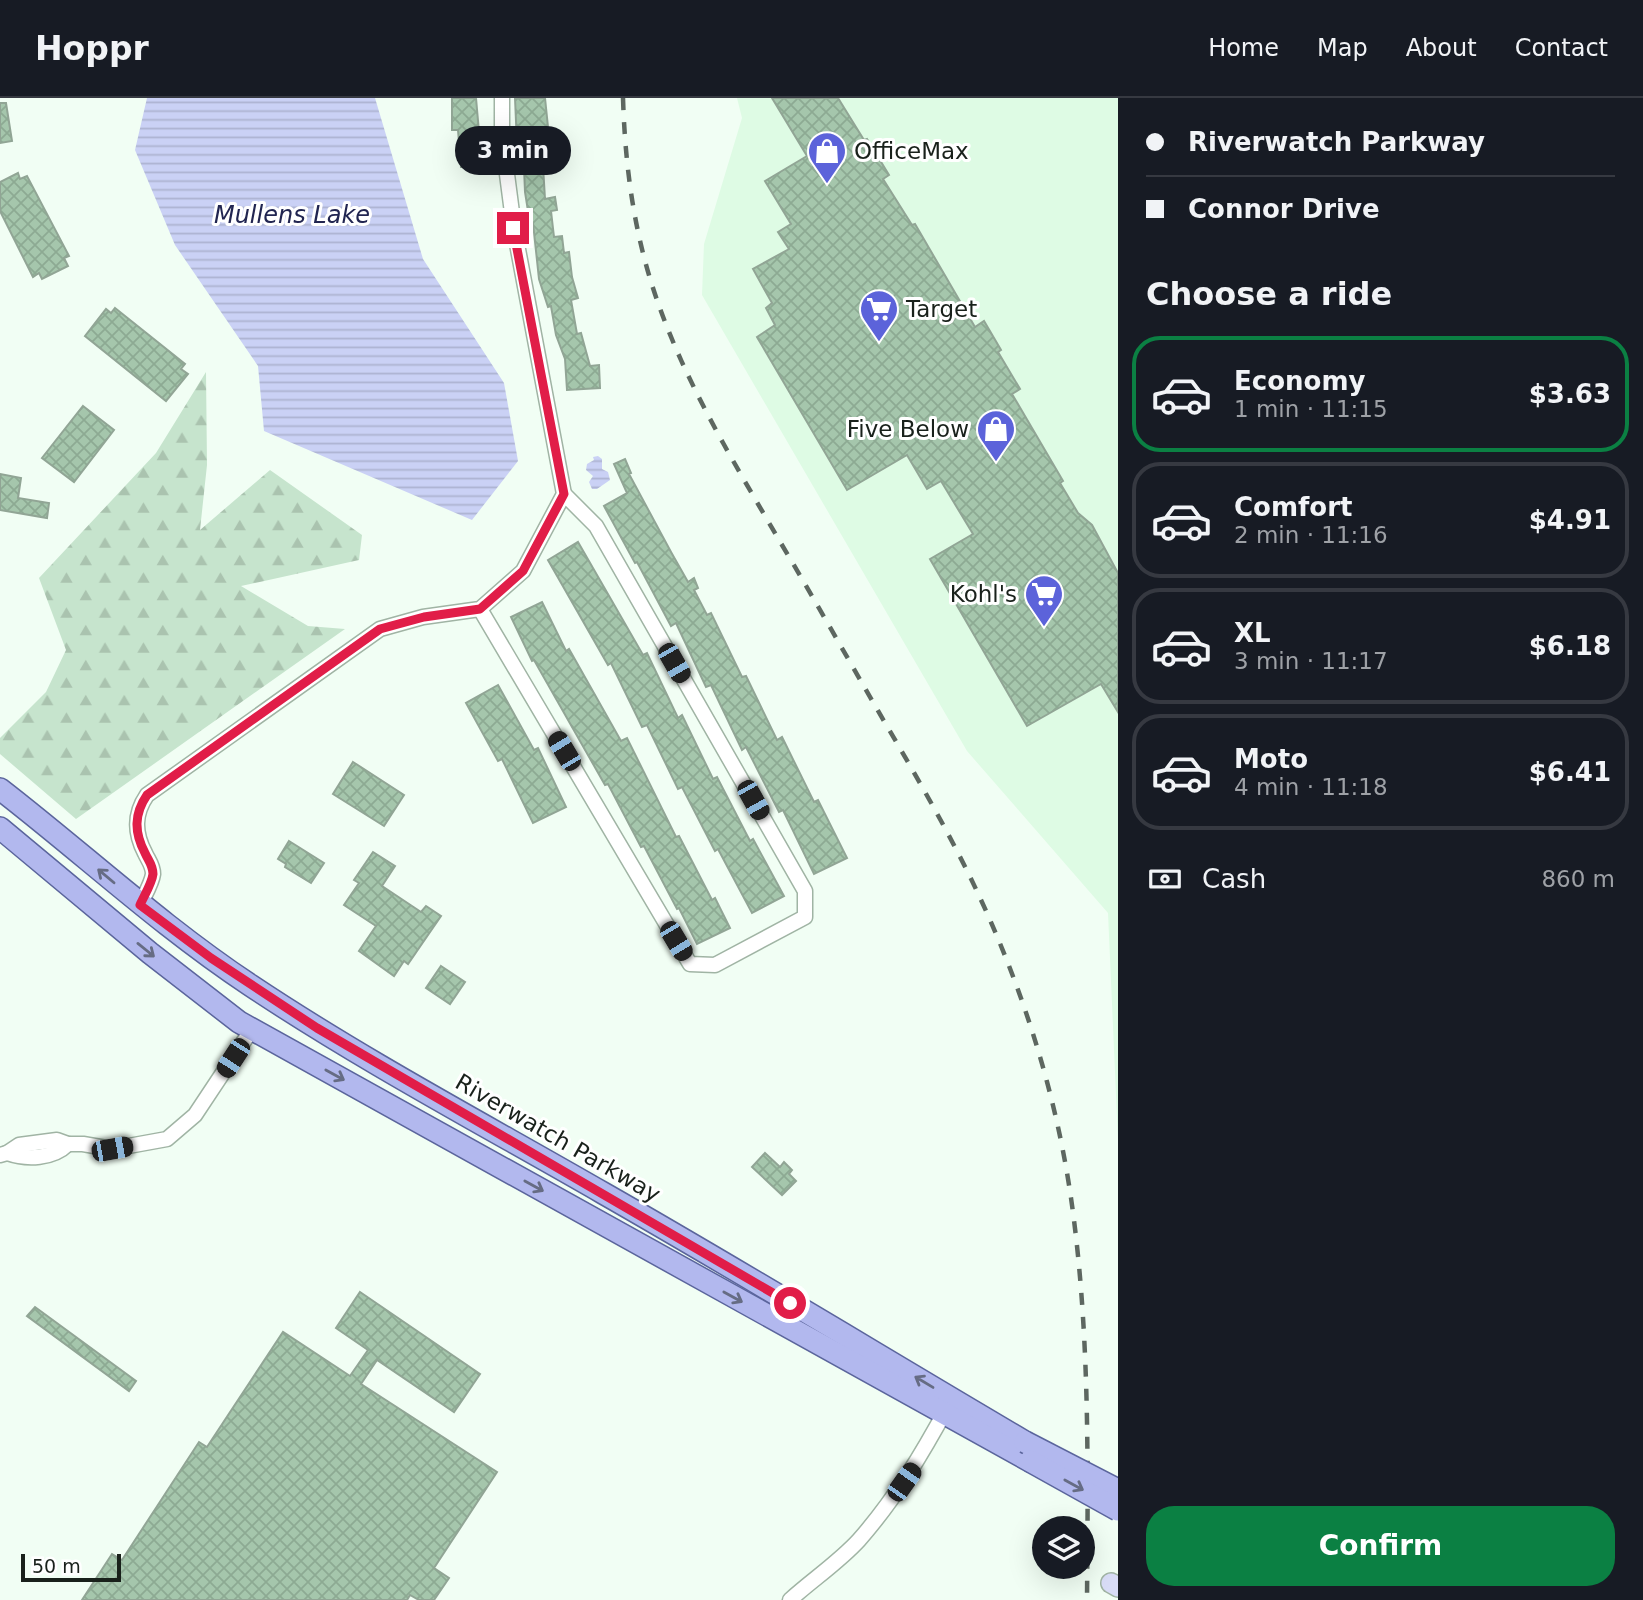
<!DOCTYPE html>
<html lang="en">
<head>
<meta charset="utf-8">
<style>
  body { margin:0; font-family:"DejaVu Sans",sans-serif; background:#20242c; color:#f1f3f6; height:100vh; display:flex; flex-direction:column; font-size:26px; white-space:nowrap }
  * { box-sizing:border-box; margin:0 }
  p { font-size:23px; color:#9ea1a6 }
  .icon { flex:none; width:38px; height:38px; fill:none; stroke:currentColor; stroke-width:2; stroke-linecap:round; stroke-linejoin:round }
  .map { position:relative; flex:1; overflow:hidden }
  .details { display:flex; flex-direction:column; background:#171b24; width:525px }
  .details>* { flex:none }
  .hud { display:grid; align-content:center; height:154px; padding:0 28px; background:#171b24 }
  .fabs { position:absolute; left:1032px; top:1418px; display:grid; gap:14px }
  .fabs a { display:grid; place-items:center; width:63px; height:63px; border-radius:50%; background:#171b24; box-shadow:0 7px 28px #0002; font-size:35px }
  .scale { position:absolute; left:21px; bottom:18px; width:100px; box-sizing:border-box; padding-left:7px; border:4px solid #19211b; border-top:0; font-size:19px; line-height:24px; white-space:nowrap; color:#19211b; -webkit-text-stroke:5px #fff; paint-order:stroke }
  .end { position:absolute; width:32px; height:32px; margin:-16px; border:9px solid #e11d48; background:#fff; box-shadow:0 0 0 4px #fff }
  .from { border-radius:50% }
  .bubble { position:absolute; height:49px; border-radius:24px; background:#171b24; box-shadow:0 7px 28px #0002; font-size:23px; font-weight:600; line-height:49px; text-align:center }
  .car { position:absolute; width:21px; height:42px; margin:-21px -10px; border-radius:9px; box-shadow:0 0 5px 2px #0007; background:linear-gradient(#222 24%,#8ab4d8 0 40%,#222 0 76%,#8ab4d8 0 86%,#222 0) }
  .hud b { display:flex; align-items:center; gap:24px; height:66px; font-size:26px }
  .hud b+b { border-top:2px solid #363941 }
  .hud i { width:18px; height:18px; background:#f1f3f6 }
  ul { padding:0; list-style:none }
  li { display:flex; align-items:center; gap:21px; height:116px; margin:0 14px 10px; padding:0 14px; border:4px solid #363941; border-radius:28px }
  li div { flex:1 }
  li b { display:block; font-size:26px }
  li em { font-style:normal; font-weight:600 }
  li.active { border-color:#0b8043 }
  li>.icon { width:63px; height:63px; stroke-width:1.5 }
  h2 { padding:0 28px; font-size:32px; line-height:84px }
  .pay { display:flex; align-items:center; gap:18px; height:77px; padding:0 28px; font-size:26px }
  .pay p { margin-inline-start:auto }
  .action { display:flex; gap:14px; margin-top:auto; padding:14px 28px }
  .action a { flex:1; height:80px; border-radius:28px; background:#0b8043; color:#fff; font-size:28px; font-weight:600; line-height:80px; text-align:center }
  header { display:flex; align-items:center; gap:42px; box-sizing:border-box; height:98px; padding:0 35px; background:#171b24; border-bottom:2px solid #363941 }
  header strong { font-size:33px }
  nav { display:flex; gap:38px; margin-inline-start:auto; font-size:24px }
  main { display:flex; flex:1; min-height:0 }
  .map>svg:first-child { display:block }
  .built { fill:#defbe4 }
  .forest { fill:url(#forest-firs) }
  .water { fill:url(#water-rules) }
  .building { fill:url(#building-cross-hatch); stroke:#91a595; stroke-width:2 }
  .lines { fill:none; stroke-linecap:round; stroke-linejoin:round }
  .street-casing { stroke:#a0b4a4; stroke-width:17 }
  .secondary-casing { stroke:#a0b4a4; stroke-width:22 }
  .primary-casing { stroke:#5b659c; stroke-width:24 }
  .street { stroke:#fff; stroke-width:14 }
  .secondary { stroke:#d8dcf6; stroke-width:19 }
  .primary { stroke:#b2b8ee; stroke-width:21 }
  .rail { stroke:#5d6760; stroke-width:4.5; stroke-dasharray:12 12; stroke-linecap:butt }
  .primary-bridge-casing { stroke:#5b659c; stroke-width:24; stroke-linecap:butt }
  .primary-bridge { stroke:#b2b8ee; stroke-width:21 }
  .oneway { stroke:#666c84 }
  .route { stroke:#e11d48; stroke-width:9 }
  .labels { text-anchor:middle; stroke-width:6; stroke-linejoin:round; paint-order:stroke }
  .poi-label { font-size:23px; fill:#19211b; stroke:#fff; text-anchor:start }
  .street-label { font-size:23px; fill:#19211b; stroke:#fff }
  .water-label { font-size:24px; font-style:italic; fill:#212551; stroke:#fff }
</style>
</head>
<body>
<header>
<strong>Hoppr</strong>
<nav><a>Home</a><a>Map</a><a>About</a><a>Contact</a></nav>
</header>
<main>
<div class="map">
<svg width="1118" height="1502" viewBox="0 0 1118 1502">
  <defs>
    <pattern id="forest-firs" width="22" height="20" patternUnits="userSpaceOnUse" patternTransform="scale(1.75)"><rect width="22" height="20" fill="#c6e4cd"/><path d="M5 1l3.5 6h-7zM16 11l3.5 6h-7z" fill="#aac3af"/></pattern>
    <pattern id="water-rules" width="6" height="5" patternUnits="userSpaceOnUse" patternTransform="scale(1.75)"><rect width="6" height="5" fill="#cad1f5"/><path d="M0 2.5h6" fill="none" stroke="#adb3d1"/></pattern>
    <pattern id="building-cross-hatch" width="8" height="8" patternUnits="userSpaceOnUse" patternTransform="scale(1.75)"><rect width="8" height="8" fill="#a5c6ac"/><path d="M0 0l8 8M0 8l8-8" fill="none" stroke="#8daa93"/></pattern>
  </defs>
  <rect width="100%" height="100%" fill="#f1fef4"/>
  <path class="built" d="M737,0H1118V1042L1108,815L967,653L702,197L704,146L742,20Z"/>
  <path class="forest" d="M206,274L207,367L200,432L270,372L362,437L359,462L241,488L308,528L345,531L76,721L0,656V640L46,594L66,552L39,480L156,355Z"/>
  <g class="water">
    <path d="M147,0H375L423,161L504,285L518,363L472,422L264,333L258,268L175,147L135,52Z"/>
    <path d="M598,358L602,361V371L608,374L610,382L597,391H592L589,384L593,378L586,372L587,366L594,362L593,359Z"/>
  </g>
  <g class="building">
    <path d="M452,0H476L482,68L461,69L458,32H452Z"/>
    <path d="M515,0H545L552,68H543L545,101L555,99L557,112L551,113L554,139L562,138L564,155L569,154L572,179L578,200L571,202L577,236L581,235L590,268L599,267L600,290L567,292L565,261L556,237L551,208L548,209L539,181L533,125L530,126L525,94L524,69H518Z"/>
    <path d="M772,0H838L864,42L867,41L889,77L883,81L912,127L915,126L975,229L984,223L1001,252L998,254L1020,291L1012,296L1063,383L1060,385L1078,415L1092,427L1118,475V614L1101,586L1027,628L930,461L973,436L941,383L927,391L907,357L847,392L757,239L775,227L766,210L772,205L753,171L789,151L778,134L791,126L765,83L807,58Z"/>
    <path d="M0,5H6L12,43L0,45Z"/>
    <path d="M18,75L20,81L27,78L69,158L64,160L68,168L42,181L39,175L33,179L0,113V84Z"/>
    <path d="M115,210L185,266L181,271L188,276L166,303L85,238L106,211L111,215Z"/>
    <path d="M83,308L114,332L74,384L42,360Z"/>
    <path d="M625,361L631,375L629,376L671,454L688,484L694,480L698,490L694,492L707,517L711,515L742,579L746,578L777,642L782,639L814,704L818,702L847,760L814,776L783,712L779,714L746,649L742,652L711,587L706,589L676,525L671,528L637,464L635,465L604,408L627,395L614,366Z"/>
    <path d="M0,376L21,380L18,400L49,405L47,420L0,412Z"/>
    <path d="M578,444L643,557L647,555L678,620L682,617L713,681L717,679L750,743L753,741L784,798L752,815L718,751L715,753L682,689L678,691L647,627L642,629L611,565L608,567L548,462Z"/>
    <path d="M542,504L566,553L569,551L621,643L627,640L676,739L679,738L712,802L715,800L730,830L697,846L679,810L677,811L644,748L641,749L608,686L605,687L534,562L532,563L511,519Z"/>
    <path d="M498,587L534,652L538,650L566,709L533,725L502,661L498,663L466,605Z"/>
    <path d="M353,664L404,697L384,728L333,696Z"/>
    <path d="M289,743L324,765L311,785L285,769L286,766L278,761Z"/>
    <path d="M373,754L395,768L382,788L421,814L426,808L441,818L408,866L404,863L394,878L359,853L376,828L344,807L359,785L354,782Z"/>
    <path d="M441,868L465,884L450,906L426,890Z"/>
    <path d="M765,1055L780,1069L784,1064L792,1072L789,1076L796,1083L782,1097L752,1069Z"/>
    <path d="M360,1194L480,1276L454,1314L377,1262L361,1286L497,1374L434,1470L449,1480L434,1502H419L410,1497L407,1502H82L112,1456L122,1462L199,1344L207,1349L283,1234L350,1278L368,1252L336,1230Z"/>
    <path d="M35,1209L136,1283L129,1293L27,1218Z"/>
  </g>
  <g class="lines">
    <defs>
      <g id="street">
        <path d="M480,511L690,866L715,867L805,819V793L596,428L564,396"/>
        <path d="M140,807C144,798 152,785 153,776C153,767 148,762 145,755C134,734 134,716 147,697L380,531L423,519L480,511L523,473L564,396L514,130L502,38V0"/>
        <path d="M7,1055C27,1062 53,1061 68,1046"/>
        <path d="M0,1057L7,1055L19,1047L57,1042L68,1046H83L112,1051L167,1041L195,1017L252,931"/>
        <path d="M790,1502C812,1482 839,1464 859,1442C895,1401 922,1356 948,1308"/>
      </g>
      <path id="secondary" d="M1111,1485L1118,1489"/>
      <g id="primary">
        <path d="M0,691C84,756 161,828 250,887C364,963 485,1027 603,1095C745,1176 884,1261 1025,1344"/>
        <path d="M0,730L150,855L239,924L1030,1363"/>
      </g>
    </defs>
    <use href="#street" class="street-casing"/>
    <use href="#secondary" class="secondary-casing"/>
    <use href="#primary" class="primary-casing"/>
    <use href="#street" class="street"/>
    <use href="#secondary" class="secondary"/>
    <use href="#primary" class="primary"/>
    <path class="rail" d="M623,0C625,65 633,128 653,190C682,280 732,361 779,442C815,502 849,563 884,623C922,688 960,753 990,822C1029,911 1057,1004 1071,1100C1090,1232 1088,1368 1087,1502"/>
    <defs>
      <g id="primary-bridge">
        <path d="M1025,1344L1118,1392"/>
        <path d="M1030,1363L1118,1412"/>
      </g>
    </defs>
    <use href="#primary-bridge" class="primary-bridge-casing"/>
    <use href="#primary-bridge" class="primary-bridge"/>
  </g>
  <defs><path id="oneway-shaft" d="M-6 0H5M1.5-3L5.5 0L1.5 3" fill="none" stroke-width="1.6" stroke-linecap="round" stroke-linejoin="round" transform="scale(1.75)"/></defs>
  <g class="oneway">
    <use href="#oneway-shaft" transform="translate(106 778) rotate(-140)"/>
    <use href="#oneway-shaft" transform="translate(146 852) rotate(39)"/>
    <use href="#oneway-shaft" transform="translate(335 977) rotate(29)"/>
    <use href="#oneway-shaft" transform="translate(534 1088) rotate(29)"/>
    <use href="#oneway-shaft" transform="translate(733 1199) rotate(29)"/>
    <use href="#oneway-shaft" transform="translate(924 1284) rotate(-149)"/>
    <use href="#oneway-shaft" transform="translate(1074 1387) rotate(29)"/>
  </g>
  <g class="lines">
    <path class="route" d="M513,130L564,396L523,473L480,511L424,519L380,531L147,697C134,716 134,734 145,755C148,762 153,767 153,776C152,785 144,798 140,807L211,860L317,930L790,1205"/>
  </g>
  <defs>
    <symbol id="shop-pin" viewBox="-11 -11 22 30"><path d="M0 17L-7.5 6A9.5 9.5 0 1 1 7.5 6Z" fill="#5c63da" stroke="#fff"/><path d="M-5-2.5h2.3a2.7 3.5 0 0 1 5.4 0H5L5.5 6h-11ZM-1.5-2.5h3a1.5 2.3 0 0 0-3 0Z" fill="#fff"/></symbol>
    <symbol id="supermarket-pin" viewBox="-11 -11 22 30"><path d="M0 17L-7.5 6A9.5 9.5 0 1 1 7.5 6Z" fill="#5c63da" stroke="#fff"/><path d="M-6-5.5h2.5l.6 2H6L4.5 2H-2.5L-4.4-4H-6ZM-1.5 3.2a1.3 1.3 0 1 0 .1 0ZM3 3.2a1.3 1.3 0 1 0 .1 0Z" fill="#fff"/></symbol>
  </defs>
  <g fill-rule="evenodd">
    <use href="#shop-pin" x="805" y="31" width="44" height="60"/>
    <use href="#supermarket-pin" x="857" y="189" width="44" height="60"/>
    <use href="#shop-pin" x="974" y="309" width="44" height="60"/>
    <use href="#supermarket-pin" x="1022" y="474" width="44" height="60"/>
  </g>
  <g class="labels">
    <g class="poi-label">
      <text x="854" y="61">OfficeMax</text>
      <text x="906" y="219">Target</text>
      <text x="969" y="339" text-anchor="end">Five Below</text>
      <text x="1017" y="504" text-anchor="end">Kohl's</text>
    </g>
    <g class="street-label">
      <text transform="translate(558 1040) rotate(30)" y="8">Riverwatch Parkway</text>
    </g>
    <g class="water-label">
      <text x="292" y="125">Mullens Lake</text>
    </g>
  </g>
</svg>
<div class="fabs">
<a><svg class="icon" aria-label="layers" viewBox="0 0 24 24"><path d="M12 4l9 5-9 5-9-5zM3 14l9 5 9-5"/></svg></a>
</div>
<div class="scale">50 m</div>
<i class="end from" style="left:790px;top:1205px"></i>
<i class="end" style="left:513px;top:130px"></i>
<div class="bubble" style="left:455px;top:28px;width:116px">3 min</div>
<i class="car" style="left:674px;top:565px;rotate:150deg"></i>
<i class="car" style="left:564px;top:653px;rotate:329deg"></i>
<i class="car" style="left:753px;top:702px;rotate:151deg"></i>
<i class="car" style="left:676px;top:843px;rotate:149deg"></i>
<i class="car" style="left:233px;top:960px;rotate:213deg"></i>
<i class="car" style="left:112px;top:1051px;rotate:80deg"></i>
<i class="car" style="left:904px;top:1384px;rotate:35deg"></i>
</div>
<section class="details">
<div class="hud">
<b><i class="from"></i>Riverwatch Parkway</b>
<b><i></i>Connor Drive</b>
</div>
<h2>Choose a ride</h2>
<ul>
<li class="active"><svg class="icon" aria-label="car" viewBox="0 0 24 24"><path d="M5 17H2v-5l4-1 3-4h7l3 4 3 1v5h-3M9 17h6M6 11h13"/><circle cx="7" cy="17" r="2"/><circle cx="17" cy="17" r="2"/></svg><div><b>Economy</b><p>1 min · 11:15</p></div><em>$3.63</em></li>
<li><svg class="icon" aria-label="car" viewBox="0 0 24 24"><path d="M5 17H2v-5l4-1 3-4h7l3 4 3 1v5h-3M9 17h6M6 11h13"/><circle cx="7" cy="17" r="2"/><circle cx="17" cy="17" r="2"/></svg><div><b>Comfort</b><p>2 min · 11:16</p></div><em>$4.91</em></li>
<li><svg class="icon" aria-label="car" viewBox="0 0 24 24"><path d="M5 17H2v-5l4-1 3-4h7l3 4 3 1v5h-3M9 17h6M6 11h13"/><circle cx="7" cy="17" r="2"/><circle cx="17" cy="17" r="2"/></svg><div><b>XL</b><p>3 min · 11:17</p></div><em>$6.18</em></li>
<li><svg class="icon" aria-label="car" viewBox="0 0 24 24"><path d="M5 17H2v-5l4-1 3-4h7l3 4 3 1v5h-3M9 17h6M6 11h13"/><circle cx="7" cy="17" r="2"/><circle cx="17" cy="17" r="2"/></svg><div><b>Moto</b><p>4 min · 11:18</p></div><em>$6.41</em></li>
</ul>
<div class="pay"><svg class="icon" aria-label="cash" viewBox="0 0 24 24"><path d="M3 7h18v10H3z"/><circle cx="12" cy="12" r="2"/></svg>Cash<p>860 m</p></div>
<div class="action"><a>Confirm</a></div>
</section>
</main>
</body>
</html>
